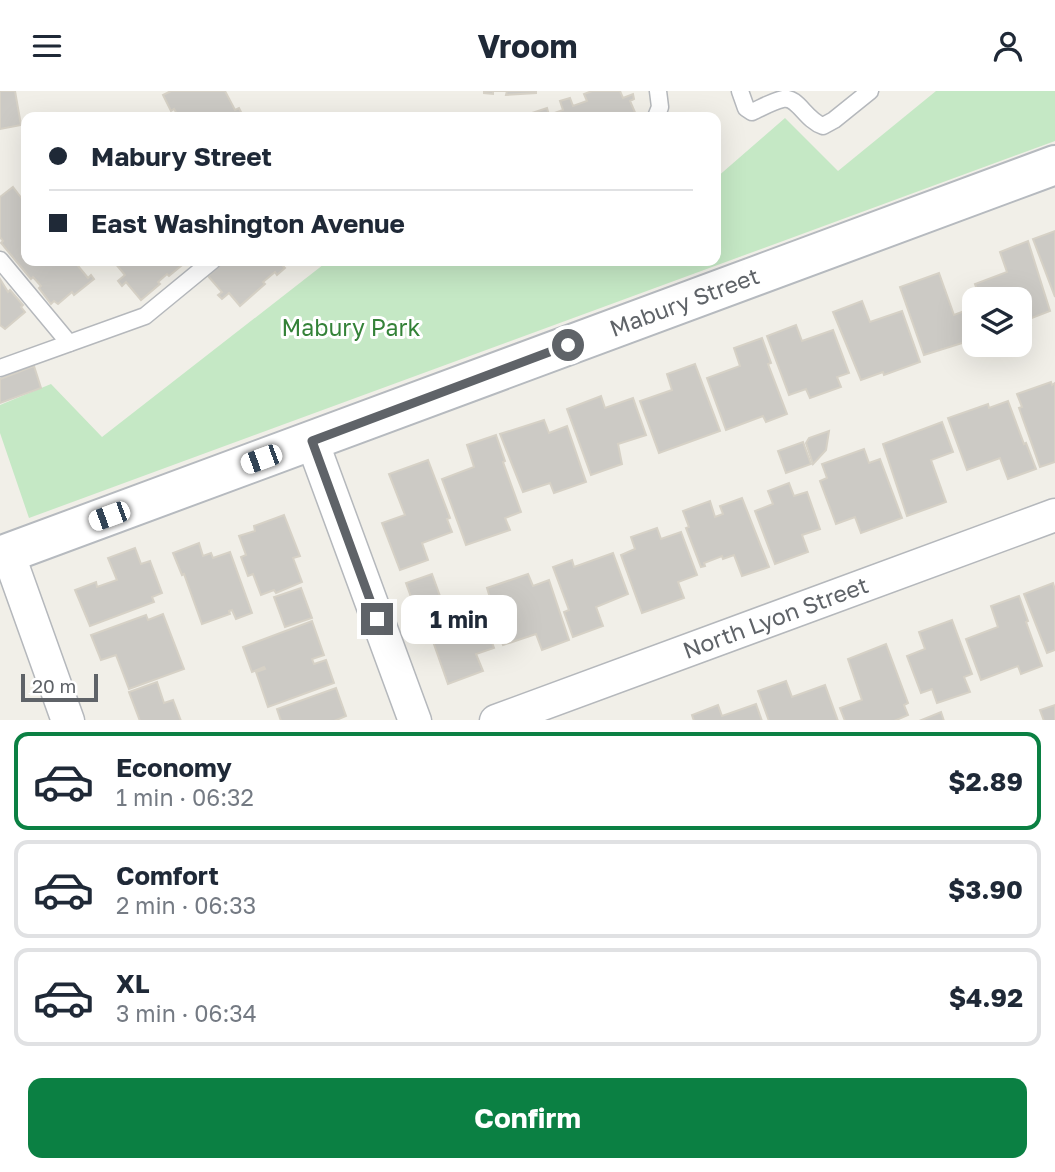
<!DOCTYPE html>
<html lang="en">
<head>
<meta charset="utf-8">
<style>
  body { margin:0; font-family:"Golos Text",sans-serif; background:#f6f6f7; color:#1f2937; height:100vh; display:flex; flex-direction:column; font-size:26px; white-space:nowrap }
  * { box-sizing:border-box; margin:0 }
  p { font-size:23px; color:#747a83 }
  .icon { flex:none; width:38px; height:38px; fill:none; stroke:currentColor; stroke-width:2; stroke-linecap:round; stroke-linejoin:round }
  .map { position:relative; height:629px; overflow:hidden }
  .sheet { display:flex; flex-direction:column; background:#fff; flex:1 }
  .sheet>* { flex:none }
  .hud { position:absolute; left:21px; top:21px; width:700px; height:154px; border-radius:14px; box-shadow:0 7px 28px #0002; display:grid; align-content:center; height:154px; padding:0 28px; background:#fff }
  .fabs { position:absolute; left:962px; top:196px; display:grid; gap:14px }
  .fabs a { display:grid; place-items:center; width:70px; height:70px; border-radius:14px; background:#fff; box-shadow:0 7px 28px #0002; font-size:35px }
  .scale { position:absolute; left:21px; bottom:18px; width:77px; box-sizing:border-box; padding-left:7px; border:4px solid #5f6368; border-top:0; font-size:19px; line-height:24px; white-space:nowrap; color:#5f6368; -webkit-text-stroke:5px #fff; paint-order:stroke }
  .end { position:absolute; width:32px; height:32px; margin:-16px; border:9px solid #5f6368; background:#fff; box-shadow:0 0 0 4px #fff }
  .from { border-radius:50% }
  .bubble { position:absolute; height:49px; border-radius:14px; background:#fff; box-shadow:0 7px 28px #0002; font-size:23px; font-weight:700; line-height:49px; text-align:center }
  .car { position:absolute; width:21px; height:42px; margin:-21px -10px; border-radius:9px; box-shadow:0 0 5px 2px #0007; background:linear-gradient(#fff 24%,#345 0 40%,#fff 0 76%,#345 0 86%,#fff 0) }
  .hud b { display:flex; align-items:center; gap:24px; height:66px; font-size:26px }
  .hud b+b { border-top:2px solid #e0e1e3 }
  .hud i { width:18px; height:18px; background:#1f2937 }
  ul { padding:12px 0 0; list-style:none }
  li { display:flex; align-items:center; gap:21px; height:98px; margin:0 14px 10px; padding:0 14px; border:4px solid #e0e1e3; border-radius:14px }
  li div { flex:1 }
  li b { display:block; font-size:26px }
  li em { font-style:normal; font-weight:700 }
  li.selected { border-color:#0b8043 }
  li>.icon { width:63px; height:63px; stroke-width:1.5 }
  .cta { display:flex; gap:14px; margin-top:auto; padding:14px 28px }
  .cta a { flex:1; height:80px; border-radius:14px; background:#0b8043; color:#fff; font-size:28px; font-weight:700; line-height:80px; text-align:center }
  header { display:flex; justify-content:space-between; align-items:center; height:91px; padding:0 28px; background:#fff; font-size:32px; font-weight:700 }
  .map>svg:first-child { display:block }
  .green { fill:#c5e8c5 }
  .building { fill:#cccac5; stroke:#d6d1c6; stroke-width:2 }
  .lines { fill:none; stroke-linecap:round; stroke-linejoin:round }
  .lane-casing { stroke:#b5b8bc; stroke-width:19 }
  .street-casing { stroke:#b5b8bc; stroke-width:35 }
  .secondary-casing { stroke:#b6babf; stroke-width:42 }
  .lane { stroke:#fff; stroke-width:16 }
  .street { stroke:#fff; stroke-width:32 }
  .secondary { stroke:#fff; stroke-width:38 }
  .route { stroke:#5f6368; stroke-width:9 }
  .labels { text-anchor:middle; stroke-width:6; stroke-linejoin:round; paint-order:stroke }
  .street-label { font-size:23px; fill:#5f6368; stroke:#fff }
  .park-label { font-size:23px; fill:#348238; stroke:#fff }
</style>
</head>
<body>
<header><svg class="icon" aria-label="menu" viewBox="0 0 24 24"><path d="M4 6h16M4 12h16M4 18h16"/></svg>Vroom<svg class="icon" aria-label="person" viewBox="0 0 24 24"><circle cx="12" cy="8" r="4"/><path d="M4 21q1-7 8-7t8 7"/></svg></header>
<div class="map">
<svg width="1055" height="630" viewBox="0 0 1055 630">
  <rect width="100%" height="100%" fill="#f1efe8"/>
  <path class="green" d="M936,0H1055V50L29,427L0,342V314L51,293L102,346L328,170H716V87L785,27L838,80Z"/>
  <g class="building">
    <path d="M0,0H15L21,34L0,38Z"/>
    <path d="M171,0H225L235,19L239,17L243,25L179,26L174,18L171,20L163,4Z"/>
    <path d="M484,0H536V2L506,4L507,0H493V3L484,2Z"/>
    <path d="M592,0H620L623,7L633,3L634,8L630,10L637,26H520L547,17L549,24L563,19L560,10L570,7L573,15L587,10L584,3Z"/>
    <path d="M438,22V25H453V22H487V26H382V23H412V25Z"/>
    <path d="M299,23H342V26L367,23V26H299Z"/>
    <path d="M13,96L26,113V170H74L88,187L91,184L94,188L74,204L72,201L58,213L54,210L51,213L39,197L41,195L33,186L31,188L1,152L3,150L0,146V106Z"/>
    <path d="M1055,140V206L1033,148Z"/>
    <path d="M1028,150L1050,220L1029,228L1031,234L1020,238V208H980L975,193L1007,181L1000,161Z"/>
    <path d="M117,170H187L169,185L167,183L158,191L160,193L141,209L126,191L122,195L118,190L125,184L115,172Z"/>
    <path d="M224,170H287L282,174L285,177L277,184L275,181L263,191L265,193L240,215L229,202L222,208L218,204L222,201L208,185Z"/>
    <path d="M939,182L954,224L975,216V248L924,264L900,196Z"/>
    <path d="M0,188L8,201L10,199L23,214L21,216L25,221L5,238L0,234Z"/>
    <path d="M862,210L870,231L902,220L920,271L884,284L883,281L861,289L833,221Z"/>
    <path d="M796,234L802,250L833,239L849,282L837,286L841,296L810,307L806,298L789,304L767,245Z"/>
    <path d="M762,247L771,272L768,273L787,323L766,331L763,325L726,339L707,287L740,275L734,257Z"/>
    <path d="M695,273L720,340L659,362L640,310L672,299L667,283Z"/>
    <path d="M34,275L41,297L0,312V288Z"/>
    <path d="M1051,291L1052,294L1055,292V371L1040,376L1019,317L1022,316L1017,303Z"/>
    <path d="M601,305L605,317L633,307L646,344L618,353L622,373L591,384L567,318Z"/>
    <path d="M1008,310L1024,353L1026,352L1036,378L1008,388L1000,367L967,379L948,327L988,313L989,317Z"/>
    <path d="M544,329L549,342L567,335L586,391L554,402L550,392L523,401L500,343Z"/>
    <path d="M942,331L953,361L931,369L946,411L907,425L883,353Z"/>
    <path d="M829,340L826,359L813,373L806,352L809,347Z"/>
    <path d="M496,344L505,370L503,371L521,421L505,427L510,439L466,454L442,388L474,376L467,354Z"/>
    <path d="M803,351L811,373L786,382L778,360Z"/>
    <path d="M864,358L869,372L880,368L902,427L861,442L855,426L836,433L820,390L827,387L822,373Z"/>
    <path d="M428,369L450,427L447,428L452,441L422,452L428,469L400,479L382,432L405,424L389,383Z"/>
    <path d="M789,392L794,405L807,401L820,438L802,444L808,461L775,473L755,420L773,413L768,400Z"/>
    <path d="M742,407L769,476L742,485L734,464L723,468L722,465L704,472L705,475L701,476L686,437L689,436L683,420L710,410L715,426L723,423L720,415Z"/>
    <path d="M284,424L300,465L293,467L302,491L276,502L274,499L261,504L253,483L248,485L241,466L246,464L239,445L255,440L254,435Z"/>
    <path d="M657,437L661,448L681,441L697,484L678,491L684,507L642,522L621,464L635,458L631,446Z"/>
    <path d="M199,452L203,465L211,462L213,467L230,461L252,522L236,528L232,519L229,520L230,523L202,533L184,483L182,484L173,462Z"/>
    <path d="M135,457L141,473L150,470L162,502L152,506L154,511L90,535L75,499L96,491L97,496L117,489L108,467Z"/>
    <path d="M613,462L628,503L596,516L603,535L573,546L564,521L569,519L553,476L572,469L574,476Z"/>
    <path d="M432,483L441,508L415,517L406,492Z"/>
    <path d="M528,483L533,495L549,489L569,549L542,559L536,543L503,554L488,511L491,510L487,497Z"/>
    <path d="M1053,492L1055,499V559L1047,562L1024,503Z"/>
    <path d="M301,497L312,527L285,536L274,506Z"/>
    <path d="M1019,505L1028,530L1026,531L1042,575L1021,583L1018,575L981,589L966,548L998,536L991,515Z"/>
    <path d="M478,513L494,557L476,563L483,580L448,593L429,539L443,534L440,527Z"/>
    <path d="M163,523L184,578L129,598L116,564L101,569L91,544L146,524L148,529Z"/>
    <path d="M952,529L972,583L964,586L970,601L937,612L932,598L921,602L907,565L925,558L919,541Z"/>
    <path d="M312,530L324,564L312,568L314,573L326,569L334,592L268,616L256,581L265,578L264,576L252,581L243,556Z"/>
    <path d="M886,553L908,612L904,614L908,624L894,630H845L840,617L862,609L848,568Z"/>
    <path d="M786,590L792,606L825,594L838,630H769L758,600Z"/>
    <path d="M157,591L164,612L173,609L181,630H140L129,601Z"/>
    <path d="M336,597L346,625L334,630H281L277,618Z"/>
    <path d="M756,613L762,630H694L692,624L718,614L722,625Z"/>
    <path d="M1055,614V630H1044L1040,619Z"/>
    <path d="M941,621L944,630H919Z"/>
  </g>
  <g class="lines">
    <defs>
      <g id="lane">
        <path d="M740,0L746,17L752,21C761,17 773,10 783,8C798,5 805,29 823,35L834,29L870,0"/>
        <path d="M656,26L660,16L658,0"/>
        <path d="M0,169L69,252"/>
        <path d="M0,277L145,225L212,170"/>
      </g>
      <g id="street">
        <path d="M312,350L415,630"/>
        <path d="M8,462L68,630"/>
        <path id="s1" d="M496,630L1055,424"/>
      </g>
      <g id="secondary">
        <path id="s2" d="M0,465L1055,74"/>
      </g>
    </defs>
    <use href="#lane" class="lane-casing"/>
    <use href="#street" class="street-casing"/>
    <use href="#secondary" class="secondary-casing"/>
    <use href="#lane" class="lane"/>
    <use href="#street" class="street"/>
    <use href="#secondary" class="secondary"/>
  </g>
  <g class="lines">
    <path class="route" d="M377,528L312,350L568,254"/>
  </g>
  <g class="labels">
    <g class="street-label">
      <text dy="8" stroke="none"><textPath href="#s2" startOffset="730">Mabury Street</textPath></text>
      <text dy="8" stroke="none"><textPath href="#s1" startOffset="298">North Lyon Street</textPath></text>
    </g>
    <g class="park-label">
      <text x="351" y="245">Mabury Park</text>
    </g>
  </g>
</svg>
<div class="fabs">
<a><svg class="icon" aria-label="layers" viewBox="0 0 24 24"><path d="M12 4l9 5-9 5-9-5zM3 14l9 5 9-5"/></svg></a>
</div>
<div class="scale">20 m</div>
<i class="end from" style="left:568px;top:254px"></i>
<i class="end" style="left:377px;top:528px"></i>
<div class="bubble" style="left:401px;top:504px;width:116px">1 min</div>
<i class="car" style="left:261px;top:368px;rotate:250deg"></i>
<i class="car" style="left:109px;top:425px;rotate:250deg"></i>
<div class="hud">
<b><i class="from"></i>Mabury Street</b>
<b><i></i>East Washington Avenue</b>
</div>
</div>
<section class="sheet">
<ul>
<li class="selected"><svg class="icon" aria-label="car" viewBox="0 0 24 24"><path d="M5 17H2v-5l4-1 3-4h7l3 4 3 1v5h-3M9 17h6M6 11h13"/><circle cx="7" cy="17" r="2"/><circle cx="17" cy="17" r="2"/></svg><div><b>Economy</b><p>1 min · 06:32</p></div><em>$2.89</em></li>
<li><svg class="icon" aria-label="car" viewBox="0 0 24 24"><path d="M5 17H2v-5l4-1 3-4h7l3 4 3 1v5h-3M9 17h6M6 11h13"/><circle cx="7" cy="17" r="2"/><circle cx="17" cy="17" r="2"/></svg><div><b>Comfort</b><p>2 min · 06:33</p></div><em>$3.90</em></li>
<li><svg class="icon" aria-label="car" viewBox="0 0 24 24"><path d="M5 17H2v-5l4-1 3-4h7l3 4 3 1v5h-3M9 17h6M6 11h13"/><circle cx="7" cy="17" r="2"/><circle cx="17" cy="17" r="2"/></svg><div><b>XL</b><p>3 min · 06:34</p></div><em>$4.92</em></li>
</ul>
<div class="cta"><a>Confirm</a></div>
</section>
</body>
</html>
